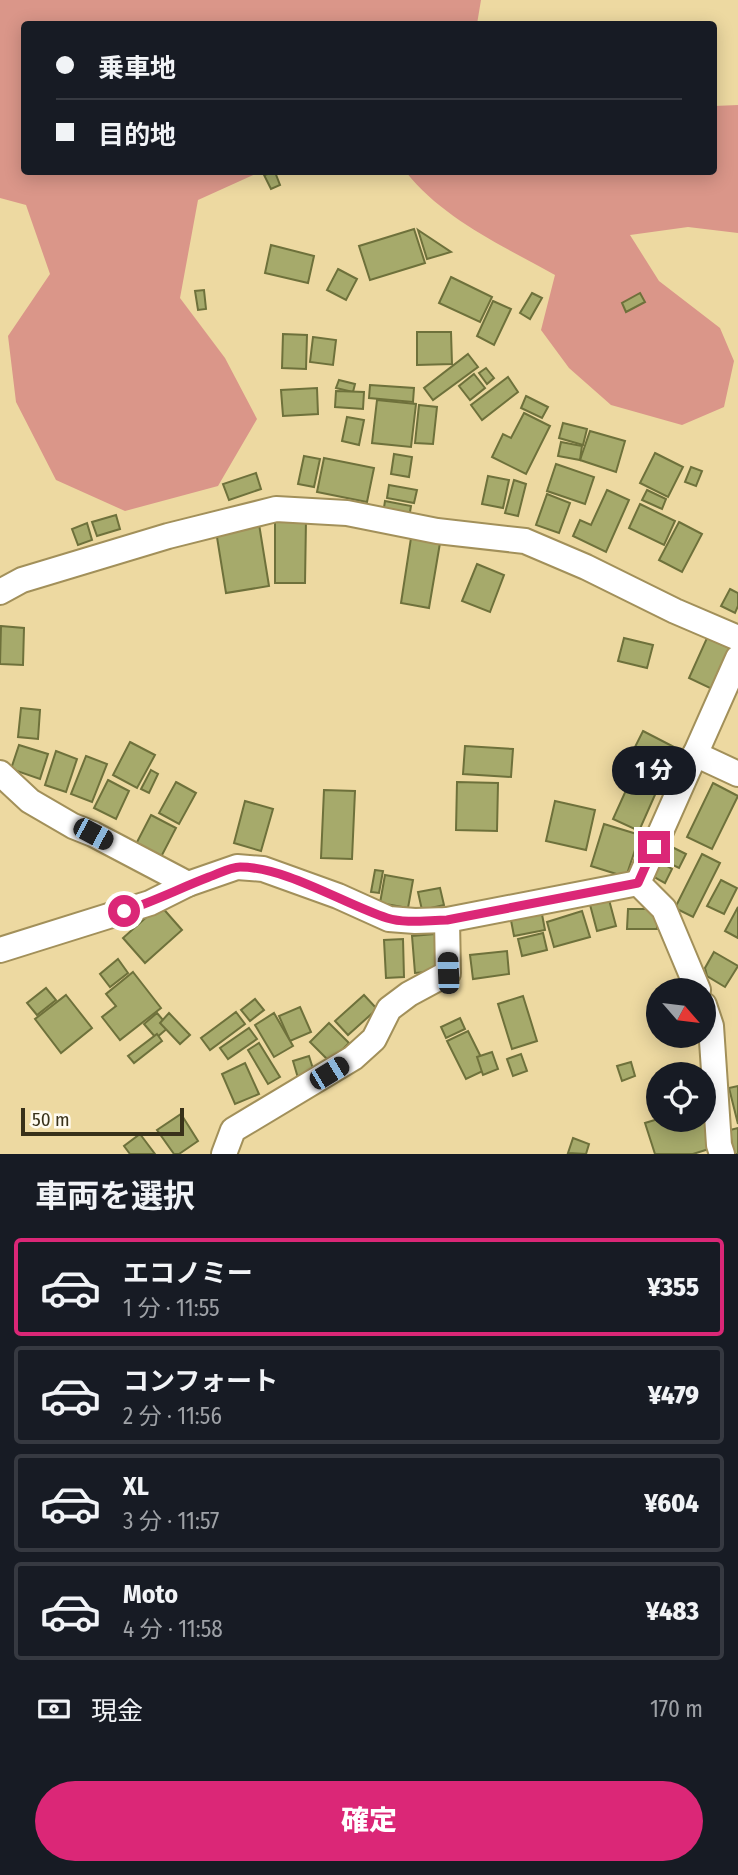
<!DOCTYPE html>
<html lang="ja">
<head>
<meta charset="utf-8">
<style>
  body { margin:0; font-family:"Fira Sans Condensed","Noto Sans JP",sans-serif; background:#242831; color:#f1f3f6; height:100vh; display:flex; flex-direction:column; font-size:26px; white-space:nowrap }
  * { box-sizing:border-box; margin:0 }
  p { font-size:23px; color:#9ea1a6 }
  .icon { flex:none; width:38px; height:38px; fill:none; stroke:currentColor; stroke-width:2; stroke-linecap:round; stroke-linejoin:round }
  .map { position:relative; height:1154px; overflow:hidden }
  .panel { display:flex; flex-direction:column; background:#171b24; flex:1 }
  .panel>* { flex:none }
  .banner { position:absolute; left:21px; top:21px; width:696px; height:154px; border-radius:7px; box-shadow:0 4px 18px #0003; display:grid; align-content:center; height:154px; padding:0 35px; background:#171b24 }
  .needle { width:46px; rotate:118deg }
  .controls { position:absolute; left:646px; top:978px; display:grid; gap:14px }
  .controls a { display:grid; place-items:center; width:70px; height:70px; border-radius:50%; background:#171b24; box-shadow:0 4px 18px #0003; font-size:35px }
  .scale { position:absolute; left:21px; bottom:18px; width:163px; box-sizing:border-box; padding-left:7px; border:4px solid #38311a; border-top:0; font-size:19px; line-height:24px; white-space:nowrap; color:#38311a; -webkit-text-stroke:5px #fffbf0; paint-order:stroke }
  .end { position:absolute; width:32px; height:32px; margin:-16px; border:9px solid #db2777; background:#fff; box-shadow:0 0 0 4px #fff }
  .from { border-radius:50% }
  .bubble { position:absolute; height:49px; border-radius:24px; background:#171b24; box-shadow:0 4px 18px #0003; font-size:23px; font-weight:800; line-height:49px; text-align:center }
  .car { position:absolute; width:21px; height:42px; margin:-21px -10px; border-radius:9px; box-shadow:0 0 5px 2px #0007; background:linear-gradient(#222 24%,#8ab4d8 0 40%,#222 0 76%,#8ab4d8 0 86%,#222 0) }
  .banner b { display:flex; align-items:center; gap:24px; height:66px; font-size:26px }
  .banner b+b { border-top:2px solid #363941 }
  .banner i { width:18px; height:18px; background:#f1f3f6 }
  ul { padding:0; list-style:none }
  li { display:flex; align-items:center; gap:21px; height:98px; margin:0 14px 10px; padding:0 21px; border:4px solid #363941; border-radius:7px }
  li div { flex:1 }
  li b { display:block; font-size:26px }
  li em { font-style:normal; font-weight:800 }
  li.selected { border-color:#db2777 }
  li>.icon { width:63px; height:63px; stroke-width:1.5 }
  h2 { padding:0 35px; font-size:32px; line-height:84px }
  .pay { display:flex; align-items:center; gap:18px; height:77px; padding:0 35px; font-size:26px }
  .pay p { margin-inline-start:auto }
  .action { display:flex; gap:14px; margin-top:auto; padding:14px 35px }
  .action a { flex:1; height:80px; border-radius:42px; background:#db2777; color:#fff; font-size:28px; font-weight:800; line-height:80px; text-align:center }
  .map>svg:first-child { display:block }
  .forest { fill:#da9689 }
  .building { fill:#a6aa6b; stroke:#6e713b; stroke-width:2 }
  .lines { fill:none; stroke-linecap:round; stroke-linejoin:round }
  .street-casing { stroke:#a2905a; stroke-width:28 }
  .street { stroke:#fff; stroke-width:24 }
  .route { stroke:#db2777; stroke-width:9 }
</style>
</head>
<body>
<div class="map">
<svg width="738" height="1154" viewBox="0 0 738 1154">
  <rect width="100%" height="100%" fill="#edd9a1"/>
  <g class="forest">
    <path d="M0,0H481L477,24H24V172H260L198,200L180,298L225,358L257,419L218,486L125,511L56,480L16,402L8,336L50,274L26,205L0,198Z"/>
    <path d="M738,105V233L688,227L630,235L659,281L720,328L734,361L724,407L682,425L611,405L569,368L541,330L555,275C503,246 443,219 406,172H714V106Z"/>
  </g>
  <g class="building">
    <path d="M275,172L280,185L271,189L264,175Z"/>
    <path d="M414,229L425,263L370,280L359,246Z"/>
    <path d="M418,230L451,252L427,259Z"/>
    <path d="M271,245L314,256L308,283L265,273Z"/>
    <path d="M338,269L357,279L346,300L327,290Z"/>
    <path d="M451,277L492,297L480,322L439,303Z"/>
    <path d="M204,290L206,309L198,310L195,291Z"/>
    <path d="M532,293L542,298L530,319L520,313Z"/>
    <path d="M640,293L645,302L626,312L622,303Z"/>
    <path d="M493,301L511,309L494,345L477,336Z"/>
    <path d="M417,332H451L452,364L417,365Z"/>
    <path d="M283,334L307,335L306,369L282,368Z"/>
    <path d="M313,337L336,340L333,365L310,362Z"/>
    <path d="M468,354L478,367L433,400L424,388Z"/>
    <path d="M486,368L494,378L487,384L479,373Z"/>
    <path d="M474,374L485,388L470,400L459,386Z"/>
    <path d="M508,377L518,392L482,420L471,405Z"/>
    <path d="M339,380L355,384L353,392L336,388Z"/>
    <path d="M370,385L414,388L413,402L369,398Z"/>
    <path d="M317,388L318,414L283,416L281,390Z"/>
    <path d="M336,391L364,392L363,409L335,407Z"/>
    <path d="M526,396L548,407L542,418L521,408Z"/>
    <path d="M377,400L416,404L411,447L372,443Z"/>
    <path d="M419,405L437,407L433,444L415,443Z"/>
    <path d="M524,413L550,426L526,474L492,457L503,434L511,438Z"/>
    <path d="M347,417L364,420L359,445L342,441Z"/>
    <path d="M563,423L587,429L583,445L559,438Z"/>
    <path d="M590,431L625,441L616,472L580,460Z"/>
    <path d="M561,442L582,446L580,460L558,456Z"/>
    <path d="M655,453L683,467L668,497L640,483Z"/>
    <path d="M394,454L412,457L409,477L391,474Z"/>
    <path d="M304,456L320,459L314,487L298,484Z"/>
    <path d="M324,458L374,468L367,502L317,492Z"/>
    <path d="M556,464L594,477L585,504L547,491Z"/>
    <path d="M691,467L702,471L696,486L685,482Z"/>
    <path d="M256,473L261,489L229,500L223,484Z"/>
    <path d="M488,476L509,480L503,508L482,504Z"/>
    <path d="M514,480L526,484L518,516L505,513Z"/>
    <path d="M389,485L417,490L414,503L387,498Z"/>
    <path d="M607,490L629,500L606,552L573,536L580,520L591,525Z"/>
    <path d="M647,490L666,499L662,509L642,500Z"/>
    <path d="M547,494L570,503L559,533L536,525Z"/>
    <path d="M385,501L411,506L409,518L383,514Z"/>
    <path d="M640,504L675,521L664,545L629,528Z"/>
    <path d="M116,515L120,529L97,536L92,522Z"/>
    <path d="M275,519H306L305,583H275Z"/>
    <path d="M679,522L702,534L682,572L659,560Z"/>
    <path d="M87,523L92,540L78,545L72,529Z"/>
    <path d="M259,524L269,586L226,593L216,531Z"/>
    <path d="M411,538L440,543L429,608L401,603Z"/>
    <path d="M477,564L504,575L490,612L462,601Z"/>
    <path d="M730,589L738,593V606L735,613L721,606Z"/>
    <path d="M1,626L24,628L23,665L0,664Z"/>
    <path d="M624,638L653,645L647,668L618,661Z"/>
    <path d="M707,638L730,648L712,689L689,678Z"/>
    <path d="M21,708L40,710L38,739L18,737Z"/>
    <path d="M643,731L676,748L664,773L630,757Z"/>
    <path d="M130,742L155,755L137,788L113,775Z"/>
    <path d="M19,745L48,754L40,779L11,769Z"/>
    <path d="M465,746L513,749L511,777L463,774Z"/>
    <path d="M56,751L77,759L66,792L45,785Z"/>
    <path d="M86,756L107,764L92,802L71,794Z"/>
    <path d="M151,770L158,774L149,793L141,789Z"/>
    <path d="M632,777L658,788L639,831L613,819Z"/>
    <path d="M108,780L129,791L116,819L94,808Z"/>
    <path d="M176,782L196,793L179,824L159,813Z"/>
    <path d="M457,782L498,783L497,831L456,830Z"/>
    <path d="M713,783L738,796L712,849L687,837Z"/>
    <path d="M324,790L355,791L352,859L321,858Z"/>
    <path d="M245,801L273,809L261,851L234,843Z"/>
    <path d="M555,801L595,810L586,850L546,841Z"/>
    <path d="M151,815L176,828L161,857L136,844Z"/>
    <path d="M604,824L640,835L626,877L591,866Z"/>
    <path d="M662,842L686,854L679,868L654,856Z"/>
    <path d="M702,854L720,863L693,917L675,908Z"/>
    <path d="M657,860L672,869L665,883L649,874Z"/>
    <path d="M375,870L383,871L379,893L371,892Z"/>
    <path d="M385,875L413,880L408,908L380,903Z"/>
    <path d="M721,880L737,888L724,914L707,906Z"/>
    <path d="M440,888L444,905L422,910L418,892Z"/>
    <path d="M608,896L616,926L597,931L589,901Z"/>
    <path d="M160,905L182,930L145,963L123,938Z"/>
    <path d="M738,907V938L725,931Z"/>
    <path d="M541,909L545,930L514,936L510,915Z"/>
    <path d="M628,909H657V929H627Z"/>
    <path d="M582,911L590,937L554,947L547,922Z"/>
    <path d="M543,933L547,950L522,956L518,939Z"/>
    <path d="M435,934L438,971L415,973L412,936Z"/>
    <path d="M403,939L404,977L386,978L384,940Z"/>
    <path d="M507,951L509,974L473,979L470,955Z"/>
    <path d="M714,952L738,966L725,987L707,976L705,968Z"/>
    <path d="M118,959L128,973L110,987L100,974Z"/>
    <path d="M133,972L161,1008L120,1040L102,1017L116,1006L106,994Z"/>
    <path d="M46,988L56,1000L37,1015L27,1003Z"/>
    <path d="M66,995L92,1028L61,1053L35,1019Z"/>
    <path d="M364,995L377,1009L348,1035L335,1021Z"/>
    <path d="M523,996L537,1041L512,1049L498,1004Z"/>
    <path d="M255,999L264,1010L250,1021L241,1010Z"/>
    <path d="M300,1007L311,1032L290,1041L279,1016Z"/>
    <path d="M236,1012L245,1024L210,1050L201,1038Z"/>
    <path d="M157,1013L169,1027L156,1038L144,1024Z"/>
    <path d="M169,1013L190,1035L180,1044L160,1023Z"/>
    <path d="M274,1013L293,1046L274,1057L255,1025Z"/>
    <path d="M460,1018L465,1029L446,1038L441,1027Z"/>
    <path d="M329,1023L349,1043L330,1062L310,1042Z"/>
    <path d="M249,1028L257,1039L228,1059L220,1048Z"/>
    <path d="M468,1031L487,1069L466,1079L447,1041Z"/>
    <path d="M157,1034L162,1041L134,1063L128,1056Z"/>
    <path d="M259,1043L280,1077L268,1084L248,1050Z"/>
    <path d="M492,1052L498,1069L483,1075L477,1057Z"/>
    <path d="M521,1054L527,1071L513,1076L507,1059Z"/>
    <path d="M309,1056L314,1072L298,1078L293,1061Z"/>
    <path d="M631,1062L635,1076L622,1081L617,1066Z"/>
    <path d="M245,1063L259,1094L235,1104L222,1074Z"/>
    <path d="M738,1086V1124L729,1088Z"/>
    <path d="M181,1114L198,1141L179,1154H174L157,1130Z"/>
    <path d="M704,1118L712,1148L693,1154H655L645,1123L658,1119L671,1120L672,1124L704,1120Z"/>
    <path d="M738,1128V1154H733L730,1130Z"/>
    <path d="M140,1134L155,1154H130L124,1146Z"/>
    <path d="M573,1138L589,1144L586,1154L568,1153Z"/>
  </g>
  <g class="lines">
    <defs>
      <g id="street">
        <path d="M0,592L22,580L168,536L276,509L347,513L437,531L525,541L586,567L675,611L738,638"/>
        <path d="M695,754L738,774"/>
        <path d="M0,773L30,801L73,826L93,834L188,884"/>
        <path d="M638,883L738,658"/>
        <path d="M638,883L664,909L698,990"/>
        <path d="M0,950L150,903L188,884L237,867L263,869L338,896L389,919L415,921L447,920L638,883"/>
        <path d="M704,1005L711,1026L719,1145L722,1154"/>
        <path d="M224,1154L233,1130L353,1058L374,1039L389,1009L409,994L448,973L447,920"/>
      </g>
    </defs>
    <use href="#street" class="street-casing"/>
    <use href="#street" class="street"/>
  </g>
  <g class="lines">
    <path class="route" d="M124,911C153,902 180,888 209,877C218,874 230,867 240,867C286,867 344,904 387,918C406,924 428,920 447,920L638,883L654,847"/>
  </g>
</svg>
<div class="controls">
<a><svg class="needle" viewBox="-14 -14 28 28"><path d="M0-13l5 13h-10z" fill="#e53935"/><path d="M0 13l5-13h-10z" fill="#9ea1a6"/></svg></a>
<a><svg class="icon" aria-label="locate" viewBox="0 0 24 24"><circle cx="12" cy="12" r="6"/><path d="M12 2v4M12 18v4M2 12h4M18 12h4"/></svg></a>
</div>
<div class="scale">50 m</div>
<i class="end from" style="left:124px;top:911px"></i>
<i class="end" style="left:654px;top:847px"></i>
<div class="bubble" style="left:612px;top:746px;width:84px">1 分</div>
<i class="car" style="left:93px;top:834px;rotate:118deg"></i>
<i class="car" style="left:448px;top:973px;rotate:358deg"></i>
<i class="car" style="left:329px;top:1073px;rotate:59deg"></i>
<div class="banner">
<b><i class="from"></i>乗車地</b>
<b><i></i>目的地</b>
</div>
</div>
<section class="panel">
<h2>車両を選択</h2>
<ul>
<li class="selected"><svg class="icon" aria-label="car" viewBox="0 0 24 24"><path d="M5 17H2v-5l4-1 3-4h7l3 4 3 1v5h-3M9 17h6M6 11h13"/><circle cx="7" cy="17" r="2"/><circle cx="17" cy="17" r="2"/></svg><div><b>エコノミー</b><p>1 分 · 11:55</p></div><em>¥355</em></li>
<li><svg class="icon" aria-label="car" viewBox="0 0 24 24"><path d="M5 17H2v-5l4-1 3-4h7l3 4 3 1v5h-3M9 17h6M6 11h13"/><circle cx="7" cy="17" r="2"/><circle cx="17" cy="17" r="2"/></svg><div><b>コンフォート</b><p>2 分 · 11:56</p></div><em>¥479</em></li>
<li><svg class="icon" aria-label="car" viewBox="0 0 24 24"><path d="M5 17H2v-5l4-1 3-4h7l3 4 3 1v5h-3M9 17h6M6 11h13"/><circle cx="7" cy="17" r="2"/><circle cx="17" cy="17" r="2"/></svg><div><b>XL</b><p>3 分 · 11:57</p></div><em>¥604</em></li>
<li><svg class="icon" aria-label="car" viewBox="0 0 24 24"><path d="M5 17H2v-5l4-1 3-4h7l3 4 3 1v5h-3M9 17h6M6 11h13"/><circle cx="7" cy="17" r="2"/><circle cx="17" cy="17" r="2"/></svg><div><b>Moto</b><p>4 分 · 11:58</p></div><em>¥483</em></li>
</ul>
<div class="pay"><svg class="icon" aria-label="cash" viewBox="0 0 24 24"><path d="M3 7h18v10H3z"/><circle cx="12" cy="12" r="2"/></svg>現金<p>170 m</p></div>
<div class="action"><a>確定</a></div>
</section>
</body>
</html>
